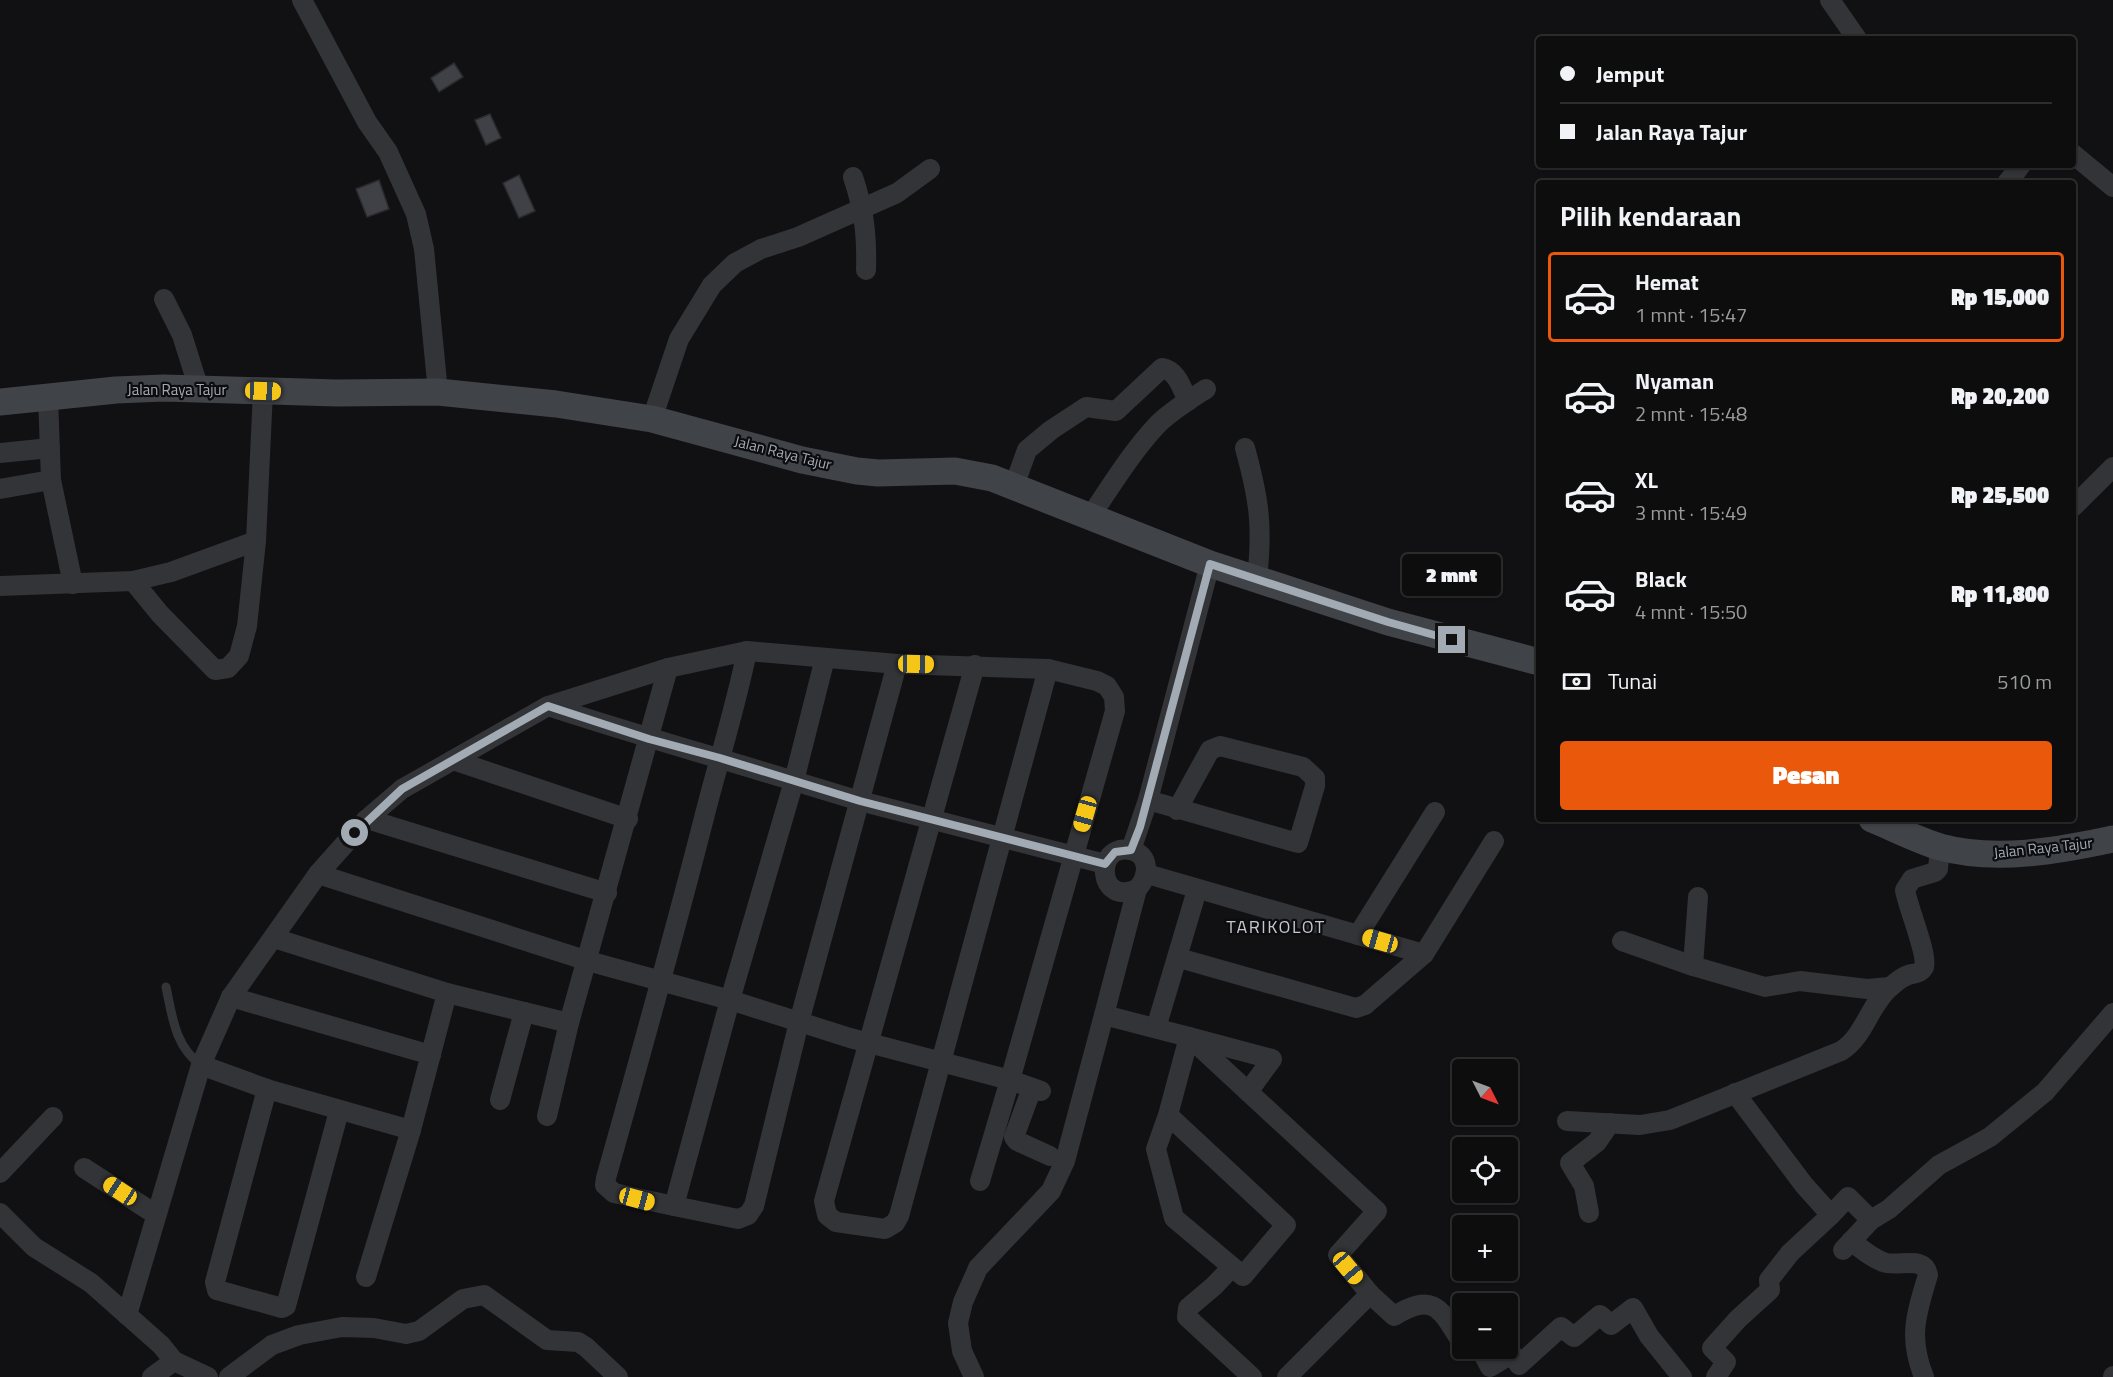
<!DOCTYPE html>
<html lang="id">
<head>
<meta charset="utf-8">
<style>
  body { margin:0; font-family:"Titillium Web",sans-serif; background:#1b1b1c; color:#f1f3f6; height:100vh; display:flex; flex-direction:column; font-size:22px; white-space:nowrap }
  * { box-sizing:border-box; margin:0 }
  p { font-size:20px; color:#9a9c9e }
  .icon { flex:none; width:33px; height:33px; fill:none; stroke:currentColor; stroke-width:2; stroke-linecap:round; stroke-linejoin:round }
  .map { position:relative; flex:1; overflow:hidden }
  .panel { position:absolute; left:1536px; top:180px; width:540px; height:642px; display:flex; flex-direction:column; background:#0d0d0e; border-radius:6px; box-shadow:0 2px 4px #0004,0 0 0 2px #2d2d2e }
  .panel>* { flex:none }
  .hud { position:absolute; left:1536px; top:36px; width:540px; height:132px; border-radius:6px; box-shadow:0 2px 4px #0004,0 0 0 2px #2d2d2e; display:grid; align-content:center; height:132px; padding:0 24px; background:#0d0d0e }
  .needle { width:39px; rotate:132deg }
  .buttons { position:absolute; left:1452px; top:1059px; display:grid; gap:12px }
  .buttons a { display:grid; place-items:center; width:66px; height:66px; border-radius:6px; background:#0d0d0e; box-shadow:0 2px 4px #0004,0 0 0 2px #2d2d2e; font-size:30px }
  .end { position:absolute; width:27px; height:27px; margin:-14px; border:8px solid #a2aab4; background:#111; box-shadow:0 0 0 3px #111 }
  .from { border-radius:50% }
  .bubble { position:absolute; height:42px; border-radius:6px; background:#0d0d0e; box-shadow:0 2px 4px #0004,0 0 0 2px #2d2d2e; font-size:20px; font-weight:800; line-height:42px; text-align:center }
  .car { position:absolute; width:18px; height:36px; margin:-18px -9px; border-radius:8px; box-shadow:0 0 4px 2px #0007; background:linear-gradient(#f5c518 24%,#345 0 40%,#f5c518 0 76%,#345 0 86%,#f5c518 0) }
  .hud b { display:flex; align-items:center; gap:21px; height:57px; font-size:22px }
  .hud b+b { border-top:2px solid #2d2d2e }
  .hud i { width:15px; height:15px; background:#f1f3f6 }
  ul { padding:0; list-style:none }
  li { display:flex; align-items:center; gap:18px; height:90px; margin:0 12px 9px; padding:0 12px; border:3px solid transparent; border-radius:6px }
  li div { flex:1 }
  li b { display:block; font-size:22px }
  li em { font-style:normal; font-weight:800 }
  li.active { border-color:#ea580c }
  li>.icon { width:54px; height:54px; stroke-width:1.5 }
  h2 { padding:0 24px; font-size:27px; line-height:72px }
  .pay { display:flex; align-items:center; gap:15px; height:66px; padding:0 24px; font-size:22px }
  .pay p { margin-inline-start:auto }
  .button { display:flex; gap:12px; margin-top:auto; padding:12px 24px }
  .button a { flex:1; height:69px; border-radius:6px; background:#ea580c; color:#fff; font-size:24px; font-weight:800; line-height:69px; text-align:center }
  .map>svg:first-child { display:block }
  .building { fill:#404146; stroke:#2b2b2f; stroke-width:1.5 }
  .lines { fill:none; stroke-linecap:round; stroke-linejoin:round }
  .lane { stroke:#323438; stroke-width:9 }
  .street { stroke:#323438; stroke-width:20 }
  .secondary { stroke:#404348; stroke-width:27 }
  .route { stroke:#a2aab4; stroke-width:8 }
  .labels { text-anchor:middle; stroke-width:4.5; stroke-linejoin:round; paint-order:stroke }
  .street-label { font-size:15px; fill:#a2aab4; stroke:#0c0c0e }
  .quarter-label { font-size:18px; letter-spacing:1.5px; fill:#c3c8d0; stroke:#0c0c0e }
</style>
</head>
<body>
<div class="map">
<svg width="2113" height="1377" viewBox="0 0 2113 1377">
  <rect width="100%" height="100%" fill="#111113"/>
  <g class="building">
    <path d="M454,63L463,77L439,92L431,78Z"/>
    <path d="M490,114L501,138L486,145L475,120Z"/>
    <path d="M519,175L535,211L519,218L503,183Z"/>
    <path d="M379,180L389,209L367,217L356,189Z"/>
  </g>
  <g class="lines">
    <path class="lane" d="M166,987C172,1015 175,1047 201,1065"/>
    <g class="street">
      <path d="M302,0L367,122L388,152L416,214L424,249L438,392"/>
      <path d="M1830,0L1857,39"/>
      <path d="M2073,154L2113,187"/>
      <path d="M853,177C864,210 867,234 866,270"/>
      <path d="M2007,183L2021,165"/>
      <path d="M164,299L182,335L199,389"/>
      <path d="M48,397L51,480L73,584"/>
      <path d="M652,419L679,339L712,285L735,263L761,249L798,237L897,193L930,169"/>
      <path d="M1245,448C1259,499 1263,526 1257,579"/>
      <path d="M0,453L50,448"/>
      <path d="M1014,486L1027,450L1051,430L1086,407L1116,411L1162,368C1177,370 1182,389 1188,401"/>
      <path d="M0,489L51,480"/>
      <path d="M2073,507L2113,467"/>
      <path d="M1090,517C1111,486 1131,453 1157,425C1171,411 1189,400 1206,389"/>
      <path d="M133,581L160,614L215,670L228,668L239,656L247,626L256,541L263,391"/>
      <path d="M0,586L133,581L171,572L256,541"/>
      <path d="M825,658L794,781L860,801L1105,864"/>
      <path d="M975,665L824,1201L827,1215L836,1222L885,1229L895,1223L899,1216L1048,669"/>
      <path d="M453,760L628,819"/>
      <path d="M1148,800L1298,843L1315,786V778L1303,767L1220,746L1210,750L1177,810"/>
      <path d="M367,819L607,893"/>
      <path d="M1131,850L1148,800L1210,564"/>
      <path d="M318,874L588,961L730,1000L850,1038L1010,1080L1115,711L1114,697L1107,686L1097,681L1048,669L897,664L747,651"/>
      <path d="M1147,874L1424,954"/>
      <path d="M1137,889C1097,907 1094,843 1130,850C1151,854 1149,877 1137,889L1104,1015L1189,1037L1377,1211L1338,1255L1370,1294L1394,1316C1435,1291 1441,1310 1462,1343"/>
      <path d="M1358,935L1435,812"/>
      <path d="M274,938L447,993L569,1023"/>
      <path d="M1622,941L1693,966L1765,987L1800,981L1867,989L1890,987"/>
      <path d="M1179,958L1356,1008L1365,1005L1424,954L1494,841"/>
      <path d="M1693,966L1698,897"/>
      <path d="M231,997L431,1055"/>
      <path d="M1156,1028L1197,890"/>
      <path d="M201,1065L267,1089L411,1130L447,993"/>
      <path d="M1032,1088L1014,1137L1017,1141L1050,1156"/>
      <path d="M267,1089L215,1282L217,1290L282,1308L286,1306L339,1111"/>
      <path d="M500,1100L524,1012"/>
      <path d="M1168,1115L1286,1225L1243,1276L1174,1218L1156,1149L1168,1115L1189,1037L1272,1059L1248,1092"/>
      <path d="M547,1116L569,1023L668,668"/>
      <path d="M1567,1121L1640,1125L1670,1120L1841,1051C1864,1037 1869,1006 1889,988C1893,985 1899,979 1904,977C1911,972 1919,976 1924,967C1928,954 1908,908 1905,890L1912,879L1935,872L1938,869L1940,847"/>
      <path d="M84,1168L155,1214"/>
      <path d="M0,1173L53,1117"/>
      <path d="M980,1181L1010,1080L1041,1091"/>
      <path d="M674,1206L738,1219L748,1215L754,1206L799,1022L897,664"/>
      <path d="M0,1213L34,1247L91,1283L161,1345L174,1361L208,1377"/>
      <path d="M1589,1213L1584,1186L1570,1163L1597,1142L1610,1123"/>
      <path d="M1831,1215L1848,1197L1871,1220"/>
      <path d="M1851,1241C1861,1249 1872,1258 1883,1262C1898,1268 1924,1254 1928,1275C1916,1315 1908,1337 1924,1377"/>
      <path d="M1843,1250L1871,1220L1889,1209L1939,1165L1990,1137L2045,1092L2113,1013"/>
      <path d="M1232,1267L1214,1286L1188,1308L1187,1317L1252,1377"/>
      <path d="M366,1277L411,1130"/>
      <path d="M127,1315L201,1065L231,997L318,874L367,819L402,789L548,706L668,668L747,651C736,706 719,759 705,814C674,936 640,1057 606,1178L605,1185L614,1193L674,1206L730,1000L794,781C712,756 630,733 548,706"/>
      <path d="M1480,1348L1490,1367L1512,1354L1519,1365L1561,1327L1574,1337L1600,1315L1611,1325L1633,1308L1649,1336L1682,1377"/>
      <path d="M152,1377L174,1361"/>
      <path d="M229,1377L272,1345L299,1335L342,1327L374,1328L406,1334L419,1331L463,1299L484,1295L547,1340L578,1342L586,1347L618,1377"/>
      <path d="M974,1377L962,1351L958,1323L963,1302L978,1268L1051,1191L1065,1161L1104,1015"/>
      <path d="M1287,1377L1370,1294"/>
      <path d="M1716,1377L1726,1362L1712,1348L1738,1319L1770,1290L1769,1280L1790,1253L1831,1215L1804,1185L1735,1093"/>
      <path d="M2113,1377V1376"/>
    </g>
    <g class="secondary">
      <path d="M0,402L116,390L164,388L337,393L438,392L556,404L652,419L802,460L857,471L878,473L955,471L992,478L1210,564L1388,622L1539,662"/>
      <path d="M1872,819C1894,828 1917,840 1940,847C1995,862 2058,851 2113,839"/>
    </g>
  </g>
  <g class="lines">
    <path class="route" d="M355,833L402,789L548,706L649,739L720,758L860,801L1105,864L1115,852L1131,850L1140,827L1210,564L1388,622L1452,640"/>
  </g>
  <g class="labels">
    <g class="street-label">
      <text x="177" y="395">Jalan Raya Tajur</text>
      <text transform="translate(783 453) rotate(14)" y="5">Jalan Raya Tajur</text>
      <text transform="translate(2043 848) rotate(-6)" y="5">Jalan Raya Tajur</text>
    </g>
    <g class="quarter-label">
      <text x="1276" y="933">TARIKOLOT</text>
    </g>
  </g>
</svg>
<div class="buttons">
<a><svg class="needle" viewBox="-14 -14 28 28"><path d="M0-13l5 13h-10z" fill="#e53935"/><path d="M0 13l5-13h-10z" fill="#9a9c9e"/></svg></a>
<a><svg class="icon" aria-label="locate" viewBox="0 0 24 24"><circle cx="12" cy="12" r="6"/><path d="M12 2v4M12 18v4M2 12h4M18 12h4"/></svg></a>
<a>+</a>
<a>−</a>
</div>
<i class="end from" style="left:355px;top:833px"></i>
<i class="end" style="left:1452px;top:640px"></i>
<div class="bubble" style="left:1402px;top:554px;width:99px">2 mnt</div>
<i class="car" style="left:263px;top:391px;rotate:92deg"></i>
<i class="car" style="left:916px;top:664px;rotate:91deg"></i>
<i class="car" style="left:1085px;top:814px;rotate:196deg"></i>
<i class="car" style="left:1380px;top:941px;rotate:286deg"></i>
<i class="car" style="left:120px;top:1191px;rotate:303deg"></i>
<i class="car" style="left:637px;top:1199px;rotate:105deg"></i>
<i class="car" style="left:1348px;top:1268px;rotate:140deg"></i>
<div class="hud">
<b><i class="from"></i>Jemput</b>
<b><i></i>Jalan Raya Tajur</b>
</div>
<section class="panel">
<h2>Pilih kendaraan</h2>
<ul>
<li class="active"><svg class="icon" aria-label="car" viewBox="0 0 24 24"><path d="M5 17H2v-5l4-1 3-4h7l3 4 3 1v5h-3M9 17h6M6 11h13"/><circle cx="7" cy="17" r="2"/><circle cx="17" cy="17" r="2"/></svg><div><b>Hemat</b><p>1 mnt · 15:47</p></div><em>Rp 15,000</em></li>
<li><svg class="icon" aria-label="car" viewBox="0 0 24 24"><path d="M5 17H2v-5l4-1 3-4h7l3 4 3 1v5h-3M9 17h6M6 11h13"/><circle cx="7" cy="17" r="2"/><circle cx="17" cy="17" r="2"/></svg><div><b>Nyaman</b><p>2 mnt · 15:48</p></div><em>Rp 20,200</em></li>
<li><svg class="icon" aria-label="car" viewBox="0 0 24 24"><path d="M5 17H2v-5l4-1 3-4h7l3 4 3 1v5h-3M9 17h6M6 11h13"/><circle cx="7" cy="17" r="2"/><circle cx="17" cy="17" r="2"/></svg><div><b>XL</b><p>3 mnt · 15:49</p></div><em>Rp 25,500</em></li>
<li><svg class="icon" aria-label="car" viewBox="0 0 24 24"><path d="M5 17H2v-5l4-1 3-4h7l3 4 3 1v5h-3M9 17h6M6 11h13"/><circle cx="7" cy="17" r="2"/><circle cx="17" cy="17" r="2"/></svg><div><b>Black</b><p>4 mnt · 15:50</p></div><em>Rp 11,800</em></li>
</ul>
<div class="pay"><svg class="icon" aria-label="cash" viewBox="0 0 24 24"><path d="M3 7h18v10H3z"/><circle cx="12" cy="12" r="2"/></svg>Tunai<p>510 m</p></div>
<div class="button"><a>Pesan</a></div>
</section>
</div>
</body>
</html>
